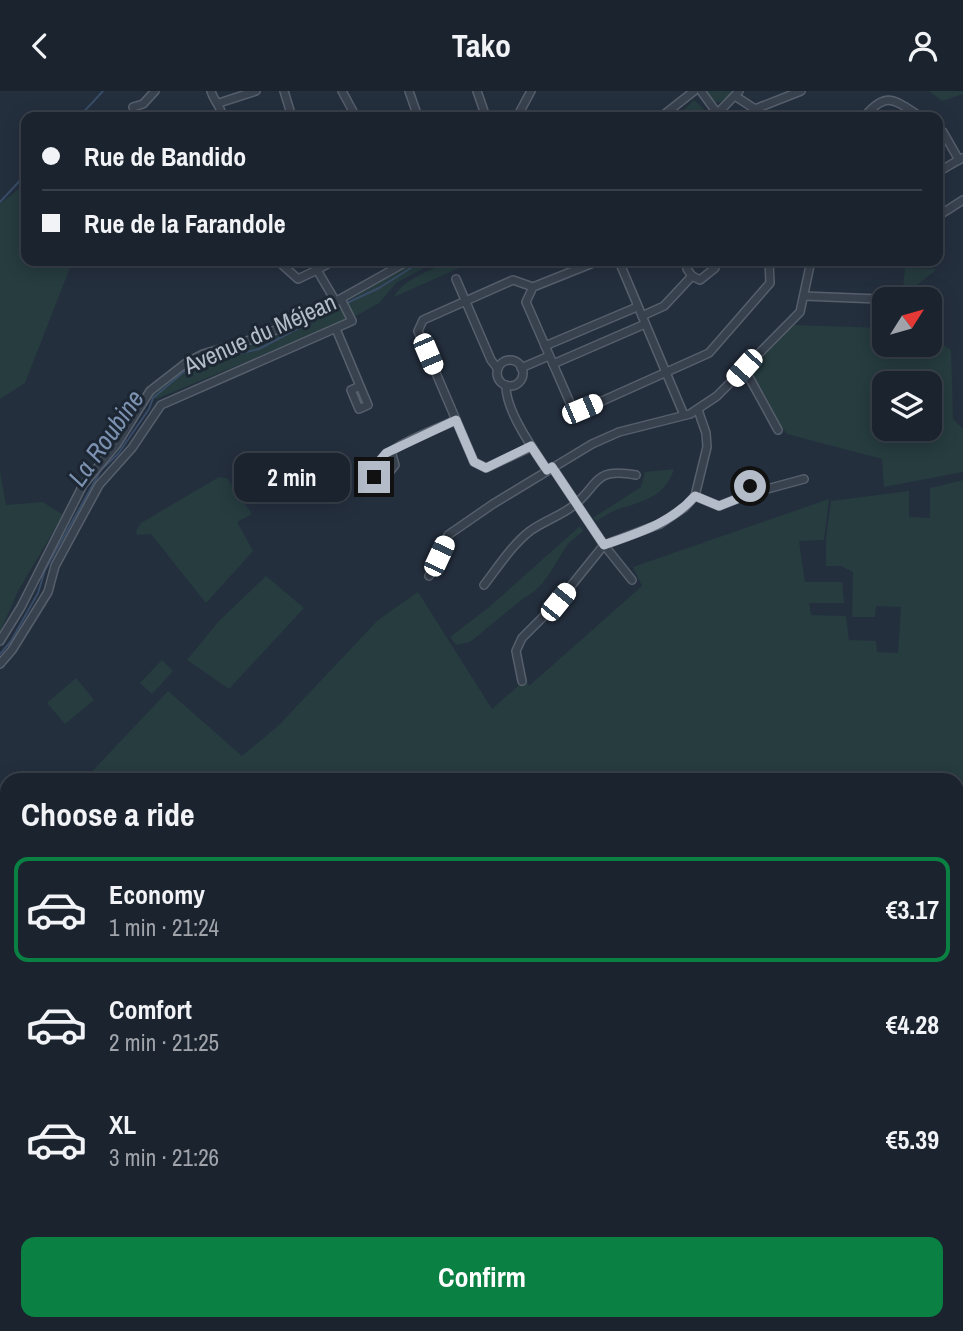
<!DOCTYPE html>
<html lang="en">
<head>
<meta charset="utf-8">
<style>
  body { margin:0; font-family:"Archivo Narrow",sans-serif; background:#282f3a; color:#f1f3f6; height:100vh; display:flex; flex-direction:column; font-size:26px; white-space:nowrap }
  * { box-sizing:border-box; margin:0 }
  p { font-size:23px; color:#a0a4aa }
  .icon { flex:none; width:38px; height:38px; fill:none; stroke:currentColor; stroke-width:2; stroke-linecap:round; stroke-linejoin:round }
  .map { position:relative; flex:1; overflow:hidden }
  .drawer { position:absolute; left:0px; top:682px; width:964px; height:558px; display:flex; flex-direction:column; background:#1b232e; border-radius:21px 21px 0 0; box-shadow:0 4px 18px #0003,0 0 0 2px #39404a }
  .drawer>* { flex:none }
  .hud { position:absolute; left:21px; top:21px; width:922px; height:154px; border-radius:14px; box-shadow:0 4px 18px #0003,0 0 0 2px #39404a; display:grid; align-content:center; height:154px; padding:0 21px; background:#1b232e }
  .needle { width:46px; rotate:53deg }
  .fabs { position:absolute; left:872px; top:196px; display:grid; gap:14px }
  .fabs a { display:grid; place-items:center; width:70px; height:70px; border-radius:14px; background:#1b232e; box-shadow:0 4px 18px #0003,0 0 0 2px #39404a; font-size:35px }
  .end { position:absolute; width:32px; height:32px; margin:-16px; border:9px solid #b4bcc9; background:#111; box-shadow:0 0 0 4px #111 }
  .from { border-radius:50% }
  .bubble { position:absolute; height:49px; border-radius:14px; background:#1b232e; box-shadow:0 4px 18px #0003,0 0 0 2px #39404a; font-size:23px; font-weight:700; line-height:49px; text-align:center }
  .car { position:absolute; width:21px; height:42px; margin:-21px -10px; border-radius:9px; box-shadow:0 0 5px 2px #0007; background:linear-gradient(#fff 24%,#345 0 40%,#fff 0 76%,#345 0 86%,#fff 0) }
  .hud b { display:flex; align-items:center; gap:24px; height:66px; font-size:26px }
  .hud b+b { border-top:2px solid #39404a }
  .hud i { width:18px; height:18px; background:#f1f3f6 }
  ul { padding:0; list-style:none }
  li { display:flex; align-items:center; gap:21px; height:105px; margin:0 14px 10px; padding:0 7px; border:4px solid transparent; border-radius:14px }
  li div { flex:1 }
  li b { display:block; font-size:26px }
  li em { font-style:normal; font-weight:700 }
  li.active { border-color:#0b8043 }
  li>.icon { width:63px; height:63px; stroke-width:1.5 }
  h2 { padding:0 21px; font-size:32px; line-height:84px }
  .action { display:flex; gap:14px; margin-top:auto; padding:14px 21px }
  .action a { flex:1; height:80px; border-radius:14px; background:#0b8043; color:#fff; font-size:28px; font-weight:700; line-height:80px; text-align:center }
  header { display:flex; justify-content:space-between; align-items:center; height:91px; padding:0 21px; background:#1b232e; font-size:32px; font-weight:700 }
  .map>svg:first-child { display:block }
  .green { fill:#263c3f; fill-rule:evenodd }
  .water { fill:#394c67 }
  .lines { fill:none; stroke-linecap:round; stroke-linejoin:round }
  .stream { stroke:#394c67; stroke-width:2 }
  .minor-casing { stroke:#565f6c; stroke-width:10 }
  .minor { stroke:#38414e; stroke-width:7 }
  .route { stroke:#b4bcc9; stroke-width:9 }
  .labels { text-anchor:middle; stroke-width:6; stroke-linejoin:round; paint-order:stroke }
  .street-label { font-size:24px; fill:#b4bcc9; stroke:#1d2633 }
  .water-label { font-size:26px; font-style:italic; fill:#7c92b1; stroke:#1d2633 }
</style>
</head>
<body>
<header><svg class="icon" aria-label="back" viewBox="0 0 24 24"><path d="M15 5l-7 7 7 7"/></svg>Tako<svg class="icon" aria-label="person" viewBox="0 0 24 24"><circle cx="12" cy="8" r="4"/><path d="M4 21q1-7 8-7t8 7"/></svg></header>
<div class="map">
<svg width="963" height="1240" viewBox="0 0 963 1240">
  <rect width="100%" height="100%" fill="#242f3e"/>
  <g class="green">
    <path d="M705,0H736C728,8 723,14 711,10Z"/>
    <path d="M929,0H963V3L942,10Z"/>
    <path d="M694,9L704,18L696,26H686L681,22Z"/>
    <path d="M26,92V170H68L71,174L25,292L0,308V113Z"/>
    <path d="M416,170H437L396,192L379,212L354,226L346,211Z"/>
    <path d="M450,170H475L394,206C402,188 433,179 450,170Z"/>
    <path d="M905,177L937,178L917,194L919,208H902Z"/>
    <path d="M340,213L348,229L156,308L150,304L191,271L255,250Z"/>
    <path d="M793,234L884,237V254H929V243L951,259L953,328L963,338V381L884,396L882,368L787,343C772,325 757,301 751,278L772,253ZM884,292H929V338H884Z"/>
    <path d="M674,378C666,404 645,410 622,417C613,419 604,426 596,430L593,427L641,396L645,381Z"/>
    <path d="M0,380L6,414L43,411L63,424L18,500L0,541Z"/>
    <path d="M219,386L227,387L252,423L237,431L253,460L206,512L151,443L137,444L136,440L141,432Z"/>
    <path d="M963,389V1240H684L678,1234H957V690H83L168,600L242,665L279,634L378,529L418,501L492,618L526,588L529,595L642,495L633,476L829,408L824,449L799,450L805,491H842L844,512H809L811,524L846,525L849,549L876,550L877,561L898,562L901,516L876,515L875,526H852L853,481L841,475H826V448L831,410L909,400V426L930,427V397Z"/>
    <path d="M580,435L583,440C578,445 570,450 566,456C554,473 545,497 525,506L470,551L456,554L450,546L488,517Z"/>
    <path d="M266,485L304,517L229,598L187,569L219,530Z"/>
    <path d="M162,569L173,580L152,603L140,592Z"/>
    <path d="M76,587L94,609L65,633L47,612Z"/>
    <path d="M7,767V1234H631V1240H0V775Z"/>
  </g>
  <path class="water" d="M631,1234H678L684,1240H631Z"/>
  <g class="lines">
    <g class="stream">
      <path d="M79,26L103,0"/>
      <path d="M0,111L26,83"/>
      <path d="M347,212L379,197L422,170"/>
      <path d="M0,563L11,550L38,502L45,479L101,379L118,363L149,318L153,307L193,273L259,258L342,214"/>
      <path d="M957,919L963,915"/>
      <path d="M957,1179L963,1175"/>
      <path d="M957,1221L963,1230"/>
      <path d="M800,1240V1234"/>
    </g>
    <defs>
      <g id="minor">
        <path d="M211,0C214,10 220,14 223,26"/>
        <path d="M284,0L292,26"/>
        <path d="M342,0L356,26"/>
        <path d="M409,0L418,26"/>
        <path d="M477,0L486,26"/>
        <path d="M701,0L720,26"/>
        <path d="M735,5L755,18L801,0"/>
        <path d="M219,12L256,0"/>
        <path d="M133,16L143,13L155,0"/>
        <path d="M717,23L739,0"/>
        <path d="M517,26L531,0"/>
        <path d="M661,26L694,0"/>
        <path d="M864,26C887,0 893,8 921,26"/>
        <path d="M938,38L943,41L959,69"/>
        <path d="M938,81L962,67"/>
        <path d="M938,125L963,109"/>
        <path d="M278,170L298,188L317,179L312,170"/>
        <path d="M333,170L317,179L336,211"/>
        <path d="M598,170L533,196L526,211L571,314L582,319L709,262L770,192L769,170"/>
        <path d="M617,170L621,175L684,324"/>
        <path d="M688,170L687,178L692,185L700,189L715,177L714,170"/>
        <path d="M456,188L491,269L498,278"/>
        <path d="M804,205L878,208"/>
        <path d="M642,225L664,215L692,185"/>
        <path d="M336,238L360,295L351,299L359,318L368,314L360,295"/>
        <path d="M545,255L637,216"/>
        <circle cx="510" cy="282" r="13"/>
        <path d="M553,273L645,233"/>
        <path d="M521,277L549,265"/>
        <path d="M744,277L778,339"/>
        <path d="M506,294C505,319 533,358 547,379"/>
        <path d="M531,356L486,377L474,371L418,240L423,229L513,189L533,196"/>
        <path d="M391,360L395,374L386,385L379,389L372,383C377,358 434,340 456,329"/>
        <path d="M552,376L604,454L632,489"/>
        <path d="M752,402L804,388"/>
        <path d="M695,405L719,415L752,402L750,395"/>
        <path d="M429,485L448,444L493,413L592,353L619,341L690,323L717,305L800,221L811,170"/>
        <path d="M484,494C498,476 512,454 530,440C544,430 560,425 573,415C600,394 592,376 636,384"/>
        <path d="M0,550L21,516L83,394L117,353L150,300L186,272L203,263L253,248L308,226L408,170"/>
        <path d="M0,573L12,559L48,501L55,475L99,394L132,357L161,314L352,230L341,208"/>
        <path d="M522,590L516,560L522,547L558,511L604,454L660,433L685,416L695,405L707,356L706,342L698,319"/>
      </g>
    </defs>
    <use href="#minor" class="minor-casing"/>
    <use href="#minor" class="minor"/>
  </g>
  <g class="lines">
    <path class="route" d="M374,386L372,379L386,362L456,329L474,371L486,377L531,355L547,379L552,376L604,454C638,442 670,433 695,405L719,415L752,402L750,395"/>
  </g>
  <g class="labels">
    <g class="street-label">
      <text transform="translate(260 243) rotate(-24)" y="8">Avenue du Méjean</text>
    </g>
    <g class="water-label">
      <text transform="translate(106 347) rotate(-55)" y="9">La Roubine</text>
    </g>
  </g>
</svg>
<div class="fabs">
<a><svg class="needle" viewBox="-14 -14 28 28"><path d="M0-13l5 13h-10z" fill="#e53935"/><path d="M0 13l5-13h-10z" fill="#a0a4aa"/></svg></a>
<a><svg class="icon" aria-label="layers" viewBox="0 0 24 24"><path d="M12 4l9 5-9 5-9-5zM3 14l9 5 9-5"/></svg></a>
</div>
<i class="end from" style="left:750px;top:395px"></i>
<i class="end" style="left:374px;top:386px"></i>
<div class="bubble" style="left:234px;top:362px;width:116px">2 min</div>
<i class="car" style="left:428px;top:263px;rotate:157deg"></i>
<i class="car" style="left:744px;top:277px;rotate:222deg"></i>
<i class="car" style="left:582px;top:318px;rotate:67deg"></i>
<i class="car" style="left:439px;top:465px;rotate:25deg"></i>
<i class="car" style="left:558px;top:511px;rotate:39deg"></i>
<div class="hud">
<b><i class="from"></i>Rue de Bandido</b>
<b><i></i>Rue de la Farandole</b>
</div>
<section class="drawer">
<h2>Choose a ride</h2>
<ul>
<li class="active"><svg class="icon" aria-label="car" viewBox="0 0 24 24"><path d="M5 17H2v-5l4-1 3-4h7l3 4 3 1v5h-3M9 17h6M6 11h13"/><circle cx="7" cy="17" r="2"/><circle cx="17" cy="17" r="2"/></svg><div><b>Economy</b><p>1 min · 21:24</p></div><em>€3.17</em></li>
<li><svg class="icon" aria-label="car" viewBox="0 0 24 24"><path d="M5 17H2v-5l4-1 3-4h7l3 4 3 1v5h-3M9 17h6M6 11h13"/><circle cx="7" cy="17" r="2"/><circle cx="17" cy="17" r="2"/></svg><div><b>Comfort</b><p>2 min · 21:25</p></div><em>€4.28</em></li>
<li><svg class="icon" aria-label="car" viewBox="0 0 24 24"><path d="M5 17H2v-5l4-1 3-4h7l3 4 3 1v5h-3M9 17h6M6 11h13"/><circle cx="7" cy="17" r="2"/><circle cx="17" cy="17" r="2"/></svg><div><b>XL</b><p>3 min · 21:26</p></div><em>€5.39</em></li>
</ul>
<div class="action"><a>Confirm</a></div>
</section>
</div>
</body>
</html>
